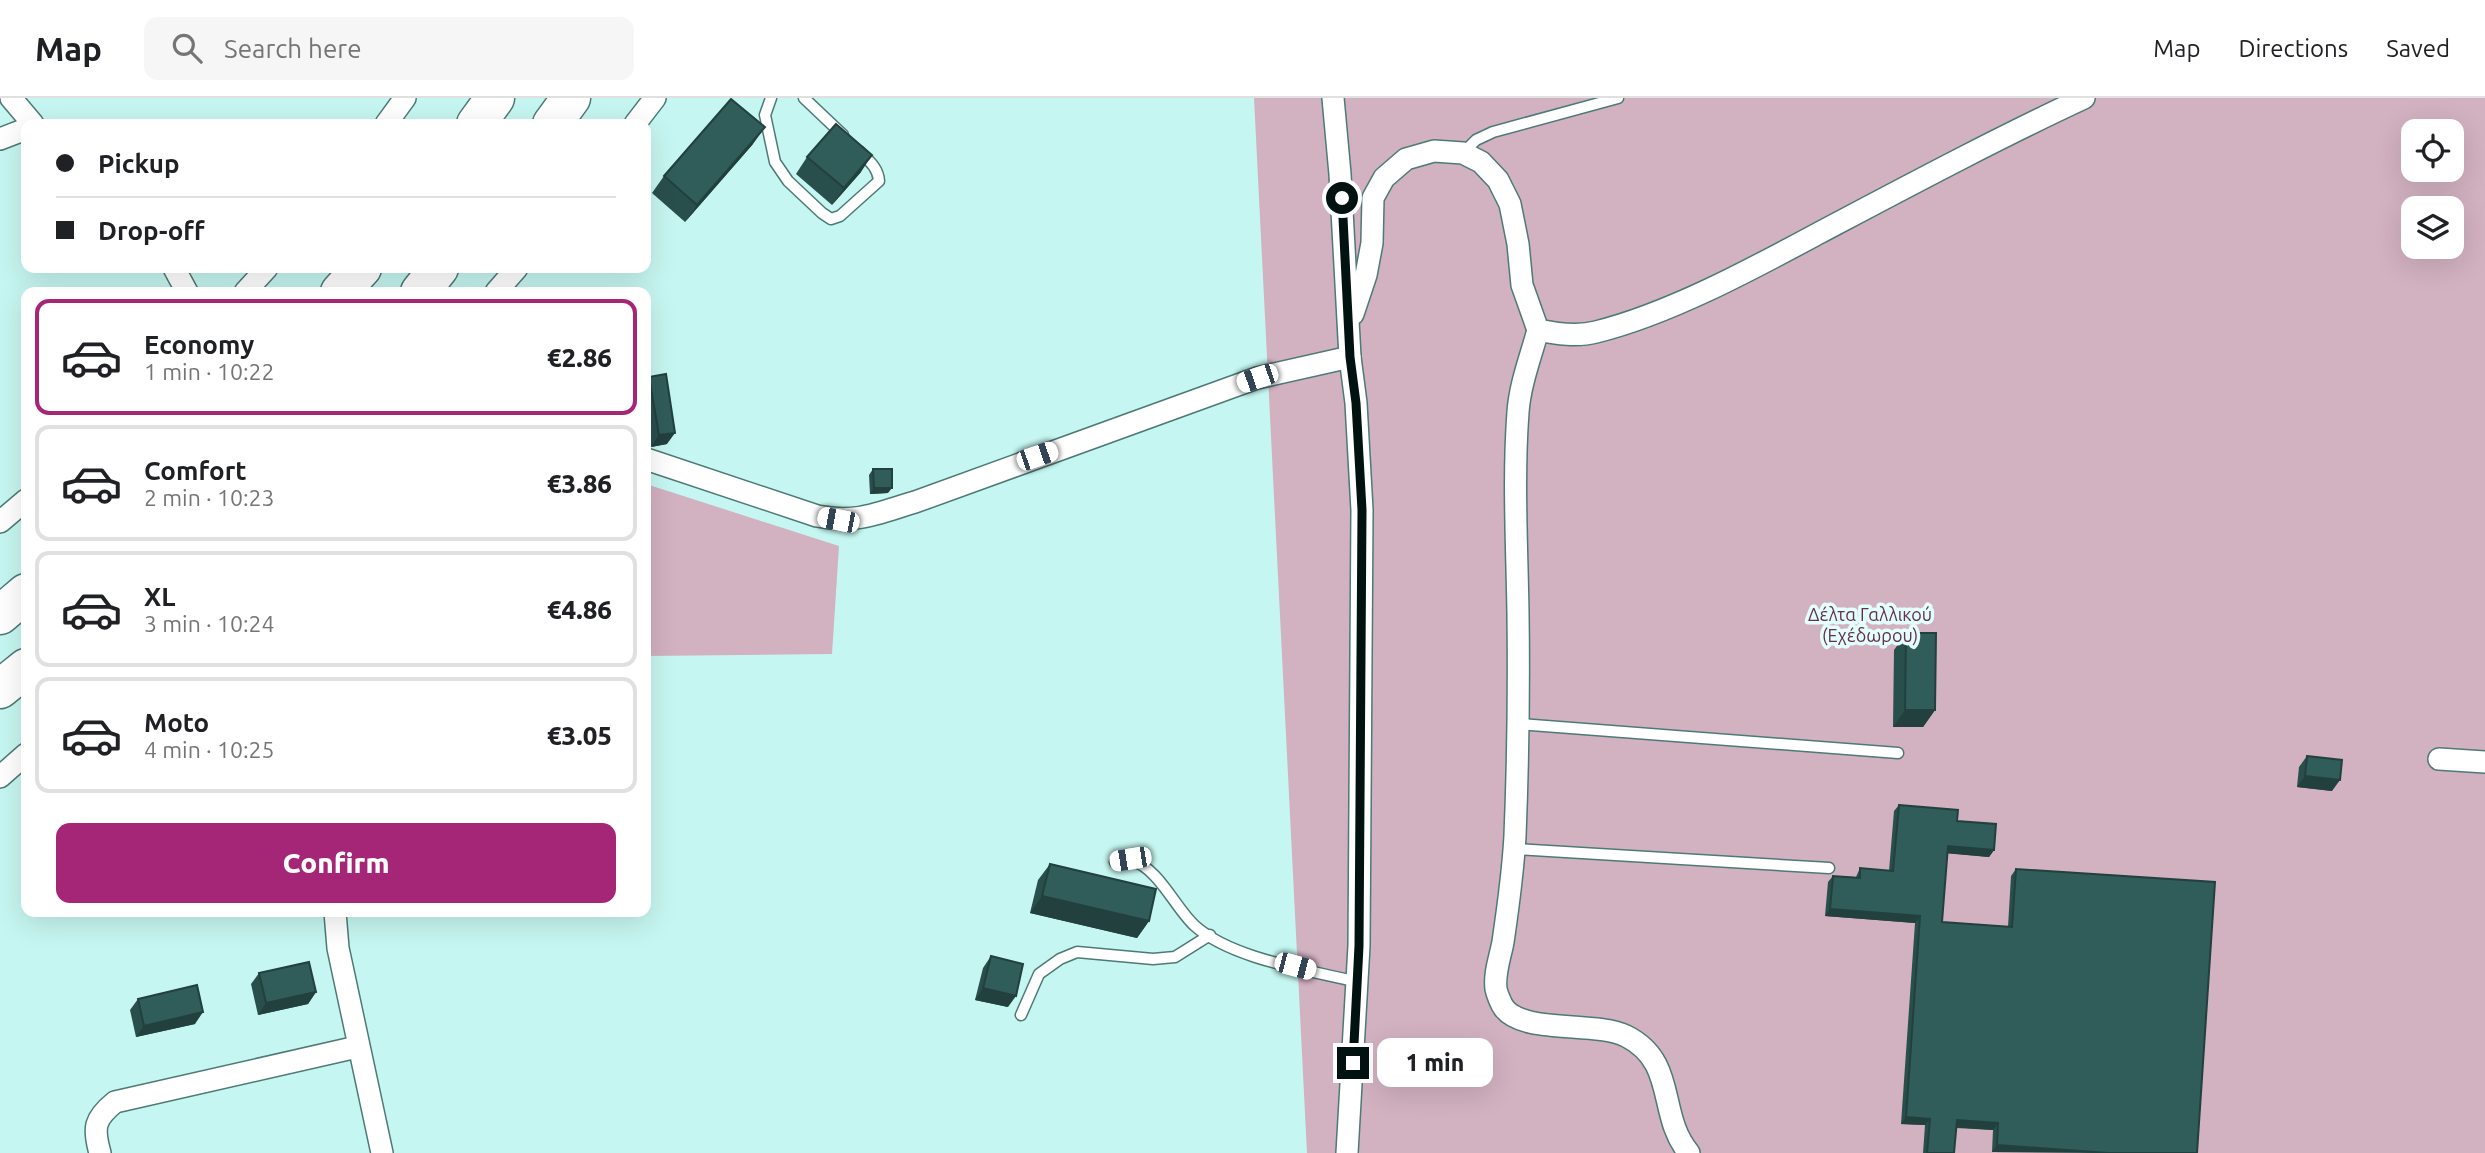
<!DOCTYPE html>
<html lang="en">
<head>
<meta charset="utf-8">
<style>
  body { margin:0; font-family:Ubuntu,sans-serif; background:#f6f6f6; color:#202124; height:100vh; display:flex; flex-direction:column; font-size:26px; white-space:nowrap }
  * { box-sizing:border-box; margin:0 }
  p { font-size:23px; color:#757577 }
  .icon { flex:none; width:38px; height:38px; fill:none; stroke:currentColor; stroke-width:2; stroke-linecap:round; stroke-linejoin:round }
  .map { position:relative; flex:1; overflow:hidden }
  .side { position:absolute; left:21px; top:189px; width:630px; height:630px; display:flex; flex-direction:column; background:#fff; border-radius:14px; box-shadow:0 7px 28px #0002 }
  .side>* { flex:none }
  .banner { position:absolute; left:21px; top:21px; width:630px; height:154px; border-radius:14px; box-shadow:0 7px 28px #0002; display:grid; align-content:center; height:154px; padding:0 35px; background:#fff }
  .tools { position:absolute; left:2401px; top:21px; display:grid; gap:14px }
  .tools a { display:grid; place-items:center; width:63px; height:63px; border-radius:14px; background:#fff; box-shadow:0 7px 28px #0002; font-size:35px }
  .end { position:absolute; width:32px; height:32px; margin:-16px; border:9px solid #021211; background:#fff; box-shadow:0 0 0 4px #fff }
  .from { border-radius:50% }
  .bubble { position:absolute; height:49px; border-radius:14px; background:#fff; box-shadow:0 7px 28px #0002; font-size:23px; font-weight:800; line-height:49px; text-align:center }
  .car { position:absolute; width:21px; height:42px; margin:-21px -10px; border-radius:9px; box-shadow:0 0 5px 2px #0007; background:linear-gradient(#fff 24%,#345 0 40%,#fff 0 76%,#345 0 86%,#fff 0) }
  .banner b { display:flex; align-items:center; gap:24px; height:66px; font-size:26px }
  .banner b+b { border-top:2px solid #e0e0e0 }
  .banner i { width:18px; height:18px; background:#202124 }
  ul { padding:12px 0 0; list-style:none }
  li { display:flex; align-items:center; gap:21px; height:116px; margin:0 14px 10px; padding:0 21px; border:4px solid #e0e0e0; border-radius:14px }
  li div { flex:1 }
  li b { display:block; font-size:26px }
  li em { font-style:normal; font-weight:800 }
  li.active { border-color:#a52576 }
  li>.icon { width:63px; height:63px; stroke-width:1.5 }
  .action { display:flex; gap:14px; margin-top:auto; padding:14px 35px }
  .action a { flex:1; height:80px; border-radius:14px; background:#a52576; color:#fff; font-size:28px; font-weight:800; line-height:80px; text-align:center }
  header { display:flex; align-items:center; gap:42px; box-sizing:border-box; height:98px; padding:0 35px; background:#fff; border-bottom:2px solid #e0e0e0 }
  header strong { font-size:33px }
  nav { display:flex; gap:38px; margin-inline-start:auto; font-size:24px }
  .search { width:490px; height:63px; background:#f6f6f6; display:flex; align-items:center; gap:18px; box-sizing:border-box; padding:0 24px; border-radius:14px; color:#757577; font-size:26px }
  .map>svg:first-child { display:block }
  .green { fill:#d2b1c1; fill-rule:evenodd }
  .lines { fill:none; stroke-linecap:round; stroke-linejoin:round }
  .service-casing { stroke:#4d7a76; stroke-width:13 }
  .minor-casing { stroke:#4d7a76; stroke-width:24 }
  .motorway-casing { stroke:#4d7a76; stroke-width:41 }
  .service { stroke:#fff; stroke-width:10 }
  .minor { stroke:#fff; stroke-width:21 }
  .motorway { stroke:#fff; stroke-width:38 }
  .wall { fill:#294f4d }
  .shaded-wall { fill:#22403e }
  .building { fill:#305c59; stroke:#22403e; stroke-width:2 }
  .route { stroke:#021211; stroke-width:9 }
  .labels { text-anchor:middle; stroke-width:7; stroke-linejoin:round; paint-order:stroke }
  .park-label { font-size:18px; fill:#672f4f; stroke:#e2fffc }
</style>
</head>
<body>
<header>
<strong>Map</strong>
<div class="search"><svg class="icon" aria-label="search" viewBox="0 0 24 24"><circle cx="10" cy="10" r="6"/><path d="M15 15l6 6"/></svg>Search here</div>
<nav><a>Map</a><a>Directions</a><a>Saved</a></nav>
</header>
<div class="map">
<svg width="2485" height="1055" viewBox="0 0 2485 1055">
  <rect width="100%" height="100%" fill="#c6f6f1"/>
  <g class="green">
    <path d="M1254,0H2485V1055H1307ZM2413,33H2452V72H2413ZM2413,110H2452V149H2413Z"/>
    <path d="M646,386L839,448L832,556L646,558Z"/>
  </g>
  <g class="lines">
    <defs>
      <g id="service">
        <path d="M771,0L765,17L775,64L788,83L822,115L831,121L840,118L879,83C878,69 868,62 859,53"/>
        <path d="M804,0L843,37"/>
        <path d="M1463,55L1476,42L1493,34L1618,0"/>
        <path d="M1519,626L1898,655"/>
        <path d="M1514,751L1829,770"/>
        <path d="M1115,764C1120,763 1127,761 1131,762C1159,770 1175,810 1195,828C1232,861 1309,872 1357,884"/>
        <path d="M1021,917L1039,876L1060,861L1077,854L1153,861L1175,859L1210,837"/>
      </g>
      <g id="minor">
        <path d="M11,0L33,26"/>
        <path d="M1333,0L1340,76L1350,259L1356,305L1362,412L1359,848L1347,1055"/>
        <path d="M386,26L405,0"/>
        <path d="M635,26L655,0"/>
        <path d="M0,41L26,31"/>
        <path d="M174,170L187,194"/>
        <path d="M245,194L267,170"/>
        <path d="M496,194L517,170"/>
        <path d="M1353,216L1366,177L1372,145L1373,100L1384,80L1406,61L1434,53L1463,55L1481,64L1498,82L1510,106L1518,146L1522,187L1538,232C1557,236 1577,239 1596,234C1669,216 1752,171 1819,135C1906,89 1994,42 2084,0"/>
        <path d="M1538,232C1531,258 1520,286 1518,314C1513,381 1517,449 1518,516C1519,590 1518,664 1515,738C1513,773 1508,810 1503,844C1500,860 1494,875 1496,891C1497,896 1501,906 1504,910C1523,936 1595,923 1626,938C1678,964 1657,1017 1689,1055"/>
        <path d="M646,361L817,418C857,426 878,415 915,404L1257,280L1350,259"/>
        <path d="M0,424L26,402"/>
        <path d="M2439,661L2485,664"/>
        <path d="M0,679L26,656"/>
        <path d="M335,814L338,850L382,1055"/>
        <path d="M100,1055C93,1030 94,1021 115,1004L357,949"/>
      </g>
      <g id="motorway">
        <path d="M476,26L495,0"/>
        <path d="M552,26L571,0"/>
        <path d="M340,194L362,170"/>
        <path d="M420,194L439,170"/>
        <path d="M0,517L26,495"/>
        <path d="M0,591L26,570"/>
      </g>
    </defs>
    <use href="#service" class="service-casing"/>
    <use href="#minor" class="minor-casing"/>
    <use href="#motorway" class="motorway-casing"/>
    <use href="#service" class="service"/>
    <use href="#minor" class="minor"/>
    <use href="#motorway" class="motorway"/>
  </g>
  <g class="wall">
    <path d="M753,46L685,124L652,95L664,78Z"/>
    <path d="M807,59L861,74L832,107L796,76Z"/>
    <path d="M649,279L667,346L651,349L646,319V283Z"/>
    <path d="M873,371L888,395L870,396L869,377Z"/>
    <path d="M1906,535L1935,612L1923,629H1893L1894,552Z"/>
    <path d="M2307,658L2332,693L2297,689L2299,669Z"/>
    <path d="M1899,707L1957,723L1994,752L1989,759L1947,755L1942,824L2008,829L2011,778L2016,771L2197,1055L1992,1054L1993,1032L1956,1030L1954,1055H1923L1925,1027L1901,1026L1915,825L1825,818L1828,784L1833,778L1856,779L1860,770L1889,773L1894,713Z"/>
    <path d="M1050,766L1149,823L1137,840L1030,815L1038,782Z"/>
    <path d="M991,858L1008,909L975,902L983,870Z"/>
    <path d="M259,875L316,894L308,906L258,917L251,886Z"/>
    <path d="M138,901L195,926L136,939L130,912Z"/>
  </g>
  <g class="shaded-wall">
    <path d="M765,29L753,46L685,124L697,107Z"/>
    <path d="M872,57L861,74L832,107L844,90Z"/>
    <path d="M675,335L667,346L651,349L659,337Z"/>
    <path d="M874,390H892L888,395L870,396Z"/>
    <path d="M1905,612H1935L1923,629H1893Z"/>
    <path d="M2305,678L2340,682L2332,693L2297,689Z"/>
    <path d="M1948,748L1994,752L1989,759L1943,755Z"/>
    <path d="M1042,798L1149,823L1137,840L1030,815Z"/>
    <path d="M1830,811L1920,818L1915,825L1825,818Z"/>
    <path d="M983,890L1016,898L1008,909L975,902Z"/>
    <path d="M316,894L308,906L258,917L266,905Z"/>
    <path d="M203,914L195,926L136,939L144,928Z"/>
    <path d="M1906,1019L1930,1021L1925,1027L1901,1026Z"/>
    <path d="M1957,1022L1998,1025L1993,1032L1952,1029Z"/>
    <path d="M1997,1047L2108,1055L1992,1054Z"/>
  </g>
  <g class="building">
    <path d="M731,1L765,29L697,107L664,78Z"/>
    <path d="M836,26L872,57L844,90L807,59Z"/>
    <path d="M666,276L675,335L659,337L649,279Z"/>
    <path d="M873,371H892V390H874Z"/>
    <path d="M1906,535H1936L1935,612H1905Z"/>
    <path d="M2307,658L2342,662L2340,682L2305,678Z"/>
    <path d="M1899,707L1958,712L1957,723L1996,726L1994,752L1948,748L1942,824L2012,829L2016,771L2215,784L2197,1055H2108L1997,1047L1998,1025L1957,1022L1954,1055H1927L1930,1021L1906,1019L1920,818L1830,811L1833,778L1860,780V770L1893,773Z"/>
    <path d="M1050,766L1156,791L1149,823L1042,798Z"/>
    <path d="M991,858L1023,866L1016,898L983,890Z"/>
    <path d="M309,864L316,894L266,905L259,875Z"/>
    <path d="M197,887L203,914L144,928L138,901Z"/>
  </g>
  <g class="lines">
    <path class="route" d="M1342,100L1350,259L1356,305L1362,412L1359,848L1353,965"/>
  </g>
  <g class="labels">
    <g class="park-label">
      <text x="1870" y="523">Δέλτα Γαλλικού<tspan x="1870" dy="21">(Εχέδωρου)</tspan></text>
    </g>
  </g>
</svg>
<div class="tools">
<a><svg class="icon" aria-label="locate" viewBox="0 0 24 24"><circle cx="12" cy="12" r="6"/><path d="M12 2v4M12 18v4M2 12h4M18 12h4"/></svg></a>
<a><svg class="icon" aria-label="layers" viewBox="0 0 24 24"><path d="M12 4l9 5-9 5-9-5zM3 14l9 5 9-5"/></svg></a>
</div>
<i class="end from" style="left:1342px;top:100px"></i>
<i class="end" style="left:1353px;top:965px"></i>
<div class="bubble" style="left:1377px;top:940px;width:116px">1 min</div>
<i class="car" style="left:1257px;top:280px;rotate:251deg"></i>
<i class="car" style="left:1037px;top:358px;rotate:71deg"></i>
<i class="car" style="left:838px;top:422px;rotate:281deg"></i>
<i class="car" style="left:1130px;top:761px;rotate:261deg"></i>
<i class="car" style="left:1295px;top:868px;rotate:105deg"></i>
<div class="banner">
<b><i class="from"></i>Pickup</b>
<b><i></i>Drop-off</b>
</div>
<section class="side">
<ul>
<li class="active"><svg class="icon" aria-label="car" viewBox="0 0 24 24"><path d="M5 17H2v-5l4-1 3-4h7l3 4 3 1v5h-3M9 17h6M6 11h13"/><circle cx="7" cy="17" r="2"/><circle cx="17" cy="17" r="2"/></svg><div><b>Economy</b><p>1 min · 10:22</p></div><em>€2.86</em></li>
<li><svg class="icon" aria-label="car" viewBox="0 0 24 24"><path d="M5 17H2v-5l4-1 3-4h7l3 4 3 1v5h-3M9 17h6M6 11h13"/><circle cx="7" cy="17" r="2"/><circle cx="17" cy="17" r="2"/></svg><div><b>Comfort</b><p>2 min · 10:23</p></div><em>€3.86</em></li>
<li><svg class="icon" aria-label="car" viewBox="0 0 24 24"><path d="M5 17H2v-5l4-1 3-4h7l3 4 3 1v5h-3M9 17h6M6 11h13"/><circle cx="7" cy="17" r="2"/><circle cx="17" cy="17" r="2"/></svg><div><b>XL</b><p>3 min · 10:24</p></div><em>€4.86</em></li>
<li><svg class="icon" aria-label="car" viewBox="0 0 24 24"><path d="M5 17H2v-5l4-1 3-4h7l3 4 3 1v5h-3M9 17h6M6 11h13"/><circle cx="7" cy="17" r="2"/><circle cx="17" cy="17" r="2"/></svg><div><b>Moto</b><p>4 min · 10:25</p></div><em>€3.05</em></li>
</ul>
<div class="action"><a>Confirm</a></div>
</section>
</div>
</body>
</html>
